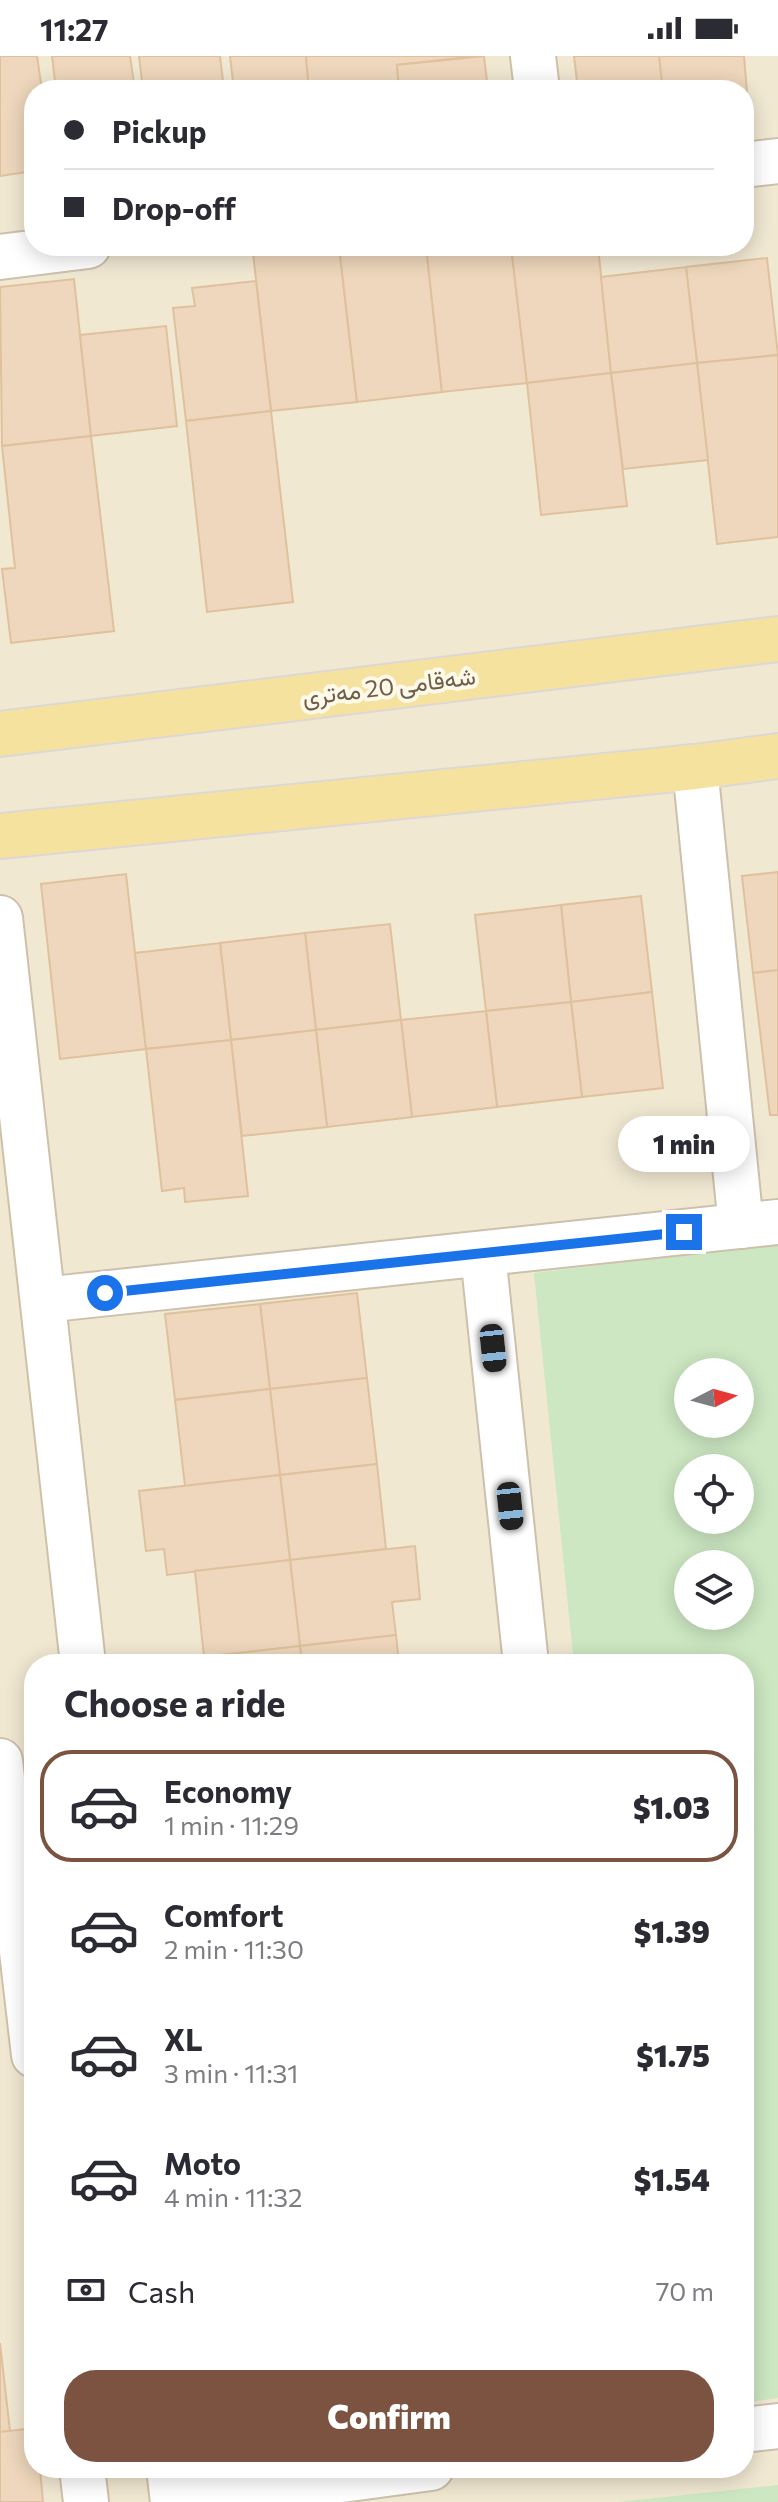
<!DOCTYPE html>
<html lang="en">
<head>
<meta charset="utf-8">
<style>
  body { margin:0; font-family:Commissioner,Vazirmatn,sans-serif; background:#f7f7f7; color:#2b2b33; height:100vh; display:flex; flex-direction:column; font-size:30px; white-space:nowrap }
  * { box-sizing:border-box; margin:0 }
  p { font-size:26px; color:#7c7c81 }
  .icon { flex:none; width:44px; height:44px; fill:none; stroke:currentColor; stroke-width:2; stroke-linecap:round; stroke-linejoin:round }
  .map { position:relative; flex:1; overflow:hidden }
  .side { position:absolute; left:24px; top:1598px; width:730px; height:824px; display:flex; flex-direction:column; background:#fff; border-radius:32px; box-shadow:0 4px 20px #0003 }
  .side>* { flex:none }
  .top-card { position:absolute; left:24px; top:24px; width:730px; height:176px; border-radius:32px; box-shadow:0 4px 20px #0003; display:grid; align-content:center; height:176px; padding:0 40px; background:#fff }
  .needle { width:52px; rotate:84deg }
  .fabs { position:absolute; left:674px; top:1302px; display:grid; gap:16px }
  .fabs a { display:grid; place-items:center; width:80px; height:80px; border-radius:50%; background:#fff; box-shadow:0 4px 20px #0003; font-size:40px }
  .end { position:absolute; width:36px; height:36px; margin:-18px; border:10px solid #1a73e8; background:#fff; box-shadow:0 0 0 4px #fff }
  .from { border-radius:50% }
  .bubble { position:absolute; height:56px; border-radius:28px; background:#fff; box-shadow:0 4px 20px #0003; font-size:26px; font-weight:800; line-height:56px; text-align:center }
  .car { position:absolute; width:24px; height:48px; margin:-24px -12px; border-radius:10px; box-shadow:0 0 6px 2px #0007; background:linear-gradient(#222 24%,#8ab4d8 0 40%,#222 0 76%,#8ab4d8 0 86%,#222 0) }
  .top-card b { display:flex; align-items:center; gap:28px; height:76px; font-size:30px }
  .top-card b+b { border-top:2px solid #e1e1e2 }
  .top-card i { width:20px; height:20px; background:#2b2b33 }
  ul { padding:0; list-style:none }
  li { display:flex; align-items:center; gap:24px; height:112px; margin:0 16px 12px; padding:0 24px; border:4px solid transparent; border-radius:32px }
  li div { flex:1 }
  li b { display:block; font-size:30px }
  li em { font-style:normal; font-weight:800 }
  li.current { border-color:#7b5340 }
  li>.icon { width:72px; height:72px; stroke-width:1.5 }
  h2 { padding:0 40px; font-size:36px; line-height:96px }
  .pay { display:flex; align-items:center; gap:20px; height:88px; padding:0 40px; font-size:30px }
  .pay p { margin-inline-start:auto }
  .button { display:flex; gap:16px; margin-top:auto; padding:16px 40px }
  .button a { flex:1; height:92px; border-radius:32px; background:#7b5340; color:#fff; font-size:32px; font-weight:800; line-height:92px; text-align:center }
  .status { display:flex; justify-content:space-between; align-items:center; height:56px; padding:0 40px; background:#fff; direction:ltr }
  .status svg { height:22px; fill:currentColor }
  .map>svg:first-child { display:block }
  .residential { fill:#f1e8d2; fill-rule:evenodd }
  .park { fill:#cce7c2; fill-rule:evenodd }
  .building { fill:#eed7bc; stroke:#dfc19e; stroke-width:2 }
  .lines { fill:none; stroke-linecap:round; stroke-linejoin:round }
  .minor-casing { stroke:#cdc0ad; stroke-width:48 }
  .secondary-casing { stroke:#d0c0aa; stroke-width:48 }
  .primary-casing { stroke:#ddd8d4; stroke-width:48 }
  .minor { stroke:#fff; stroke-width:44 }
  .secondary { stroke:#fff; stroke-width:44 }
  .primary { stroke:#f5e29f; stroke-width:44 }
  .route { stroke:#1a73e8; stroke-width:10 }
  .labels { text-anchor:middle; stroke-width:8; stroke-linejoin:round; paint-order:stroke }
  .street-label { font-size:24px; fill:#705e4b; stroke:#fef9e8 }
</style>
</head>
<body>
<div class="status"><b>11:27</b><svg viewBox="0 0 49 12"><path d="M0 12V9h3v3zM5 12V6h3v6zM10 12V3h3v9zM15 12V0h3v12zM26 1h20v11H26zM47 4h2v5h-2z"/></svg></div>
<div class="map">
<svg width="778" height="2446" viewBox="0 0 778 2446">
  <rect width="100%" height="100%" fill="#faf5e3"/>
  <path class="residential" d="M0,0H778V2446H0ZM34,34H744V190H34ZM688,1316H740V1368H688ZM688,1412H740V1464H688ZM688,1508H740V1560H688ZM34,1608H744V2412H34Z"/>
  <g class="park">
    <path d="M778,1188V2342L744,2347V1608H574L534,1217ZM688,1316H740V1368H688ZM688,1412H740V1464H688ZM688,1508H740V1560H688Z"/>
    <path d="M778,2429V2446H618Z"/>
  </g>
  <g class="building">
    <path d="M0,0H37L42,34H34V115L0,120Z"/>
    <path d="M52,0H130L135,34H56Z"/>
    <path d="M139,0H220L224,34H143Z"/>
    <path d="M230,0H306L309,34H234Z"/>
    <path d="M306,0H477L397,9L399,34H309Z"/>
    <path d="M484,0L488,34H399L397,9Z"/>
    <path d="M574,0H659L663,34H578Z"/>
    <path d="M659,0H744L748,48L744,49V34H663Z"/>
    <path d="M311,190H339L357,346L271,355L253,197Z"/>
    <path d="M339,190H426L442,336L357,346Z"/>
    <path d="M426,190H511L527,327L442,336Z"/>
    <path d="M511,190H598L611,317L527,327Z"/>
    <path d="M767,202L778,299L697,307L686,211Z"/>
    <path d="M686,211L697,307L611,317L601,221Z"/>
    <path d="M74,223L91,380L2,390L0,231Z"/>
    <path d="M256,225L271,355L186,365L173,252L195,250L192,232Z"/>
    <path d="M166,270L177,370L91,380L80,279Z"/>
    <path d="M778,299V481L717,488L697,307Z"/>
    <path d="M697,307L708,404L623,413L611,317Z"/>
    <path d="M611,317L627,450L541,459L527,327Z"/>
    <path d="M271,355L293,546L207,556L186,365Z"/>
    <path d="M91,380L114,575L11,587L2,513L15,512L2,390Z"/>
    <path d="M778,816V914L753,917L742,820Z"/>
    <path d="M126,818L146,993L60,1003L41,828Z"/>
    <path d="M641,840L652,936L571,946L561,849Z"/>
    <path d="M561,849L571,946L486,955L475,859Z"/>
    <path d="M390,868L401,964L316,974L305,877Z"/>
    <path d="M305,877L316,974L231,984L220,887Z"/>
    <path d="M220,887L231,984L146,993L135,897Z"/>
    <path d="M778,914V1059H770L753,917Z"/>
    <path d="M652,936L663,1032L582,1041L571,946Z"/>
    <path d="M571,946L582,1041L497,1051L486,955Z"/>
    <path d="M486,955L497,1051L412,1061L401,964Z"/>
    <path d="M401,964L412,1061L327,1071L316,974Z"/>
    <path d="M316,974L327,1071L242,1080L231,984Z"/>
    <path d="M231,984L248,1140L185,1146L184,1132L162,1135L146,993Z"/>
    <path d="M357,1237L367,1322L270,1333L260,1248Z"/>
    <path d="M260,1248L270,1333L175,1344L165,1258Z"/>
    <path d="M367,1322L377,1408L280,1419L270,1333Z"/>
    <path d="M270,1333L280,1419L185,1430L175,1344Z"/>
    <path d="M377,1408L386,1493L290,1504L280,1419Z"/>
    <path d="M280,1419L290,1504L167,1519L164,1493L146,1495L139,1435Z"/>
    <path d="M415,1490L420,1543L392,1546L396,1579L300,1590L290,1504Z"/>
    <path d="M290,1504L300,1590L204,1601L195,1515Z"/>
    <path d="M396,1579L399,1608H302L300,1590Z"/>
    <path d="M300,1590L302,1608H205L204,1601Z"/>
    <path d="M0,2287L10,2375L0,2376Z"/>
    <path d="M34,2372V2412H40L43,2446H0V2376Z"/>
  </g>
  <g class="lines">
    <defs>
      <g id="minor">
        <path d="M533,0L537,34"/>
        <path d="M744,109L778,105"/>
        <path d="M0,201L88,190"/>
        <path d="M695,711L741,1170"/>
        <path d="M483,1198L526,1608"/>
        <path d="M43,1244L778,1166"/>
        <path d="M744,2374L778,2370"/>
        <path d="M177,2446L431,2412"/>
      </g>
      <g id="secondary">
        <path d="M0,862L83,1608"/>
        <path d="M0,1705L34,1999"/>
        <path d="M82,2412L86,2446"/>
        <path d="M169,2412L173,2446"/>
      </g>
      <g id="primary">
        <path d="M0,678L778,583"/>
        <path d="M0,780L695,711L778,700"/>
      </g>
    </defs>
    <use href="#minor" class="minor-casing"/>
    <use href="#secondary" class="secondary-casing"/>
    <use href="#primary" class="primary-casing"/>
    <use href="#minor" class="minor"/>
    <use href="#secondary" class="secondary"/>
    <use href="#primary" class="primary"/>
  </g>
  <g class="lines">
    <path class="route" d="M105,1237L684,1176"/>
  </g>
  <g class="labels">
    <g class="street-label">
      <text transform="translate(389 631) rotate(-7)" y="8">شەقامی 20 مەتری</text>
    </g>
  </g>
</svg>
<div class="fabs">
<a><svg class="needle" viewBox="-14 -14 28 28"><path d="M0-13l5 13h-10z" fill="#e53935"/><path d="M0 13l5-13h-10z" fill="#7c7c81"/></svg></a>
<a><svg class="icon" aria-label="locate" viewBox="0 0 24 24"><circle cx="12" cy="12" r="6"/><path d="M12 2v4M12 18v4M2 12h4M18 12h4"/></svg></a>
<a><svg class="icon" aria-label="layers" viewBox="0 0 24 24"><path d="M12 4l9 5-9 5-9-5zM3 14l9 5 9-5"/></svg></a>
</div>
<i class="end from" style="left:105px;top:1237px"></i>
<i class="end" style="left:684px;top:1176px"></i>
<div class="bubble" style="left:618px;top:1060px;width:132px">1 min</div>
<i class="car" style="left:493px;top:1292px;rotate:174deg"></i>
<i class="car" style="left:510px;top:1450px;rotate:174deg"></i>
<div class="top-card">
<b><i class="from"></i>Pickup</b>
<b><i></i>Drop-off</b>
</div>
<section class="side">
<h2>Choose a ride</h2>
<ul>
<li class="current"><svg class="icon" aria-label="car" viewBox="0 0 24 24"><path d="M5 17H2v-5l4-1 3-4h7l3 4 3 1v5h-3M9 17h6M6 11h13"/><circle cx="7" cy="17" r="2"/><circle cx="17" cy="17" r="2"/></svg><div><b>Economy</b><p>1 min · 11:29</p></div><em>$1.03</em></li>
<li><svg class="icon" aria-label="car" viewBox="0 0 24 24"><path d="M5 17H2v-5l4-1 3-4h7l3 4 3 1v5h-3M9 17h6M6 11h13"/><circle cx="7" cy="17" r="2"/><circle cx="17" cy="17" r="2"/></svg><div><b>Comfort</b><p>2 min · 11:30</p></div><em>$1.39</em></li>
<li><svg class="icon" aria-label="car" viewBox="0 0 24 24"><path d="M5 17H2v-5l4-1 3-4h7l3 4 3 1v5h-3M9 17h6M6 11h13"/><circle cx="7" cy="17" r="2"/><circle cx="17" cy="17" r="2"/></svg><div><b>XL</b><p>3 min · 11:31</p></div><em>$1.75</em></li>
<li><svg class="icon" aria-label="car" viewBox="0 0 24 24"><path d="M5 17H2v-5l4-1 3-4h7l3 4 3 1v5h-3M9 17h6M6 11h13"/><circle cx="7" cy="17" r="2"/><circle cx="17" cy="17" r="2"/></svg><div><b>Moto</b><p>4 min · 11:32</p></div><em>$1.54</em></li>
</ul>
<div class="pay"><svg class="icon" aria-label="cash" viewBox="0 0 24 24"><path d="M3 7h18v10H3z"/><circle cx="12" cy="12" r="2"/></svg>Cash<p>70 m</p></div>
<div class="button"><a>Confirm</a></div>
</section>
</div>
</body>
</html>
